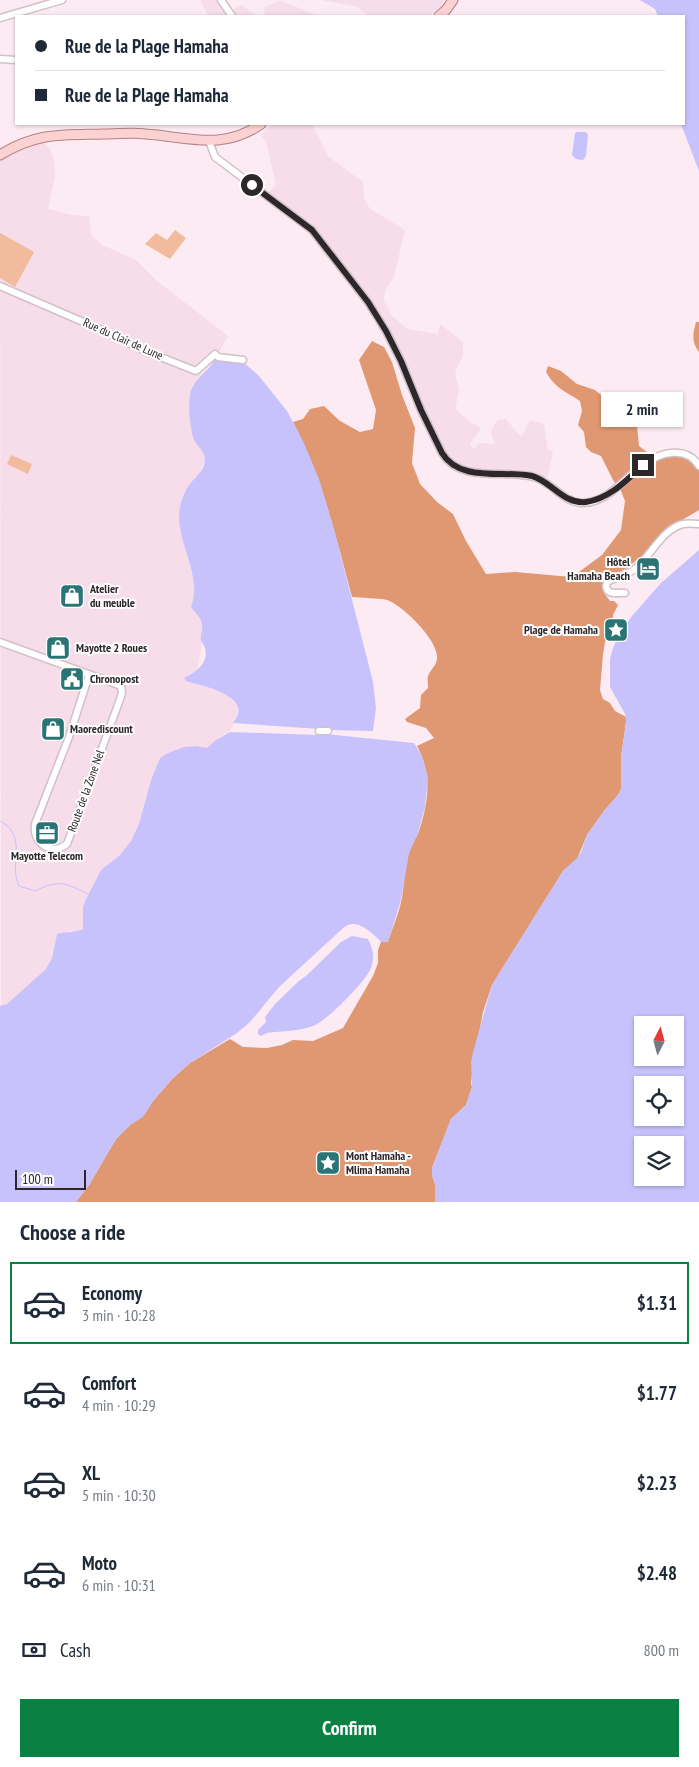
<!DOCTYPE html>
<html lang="en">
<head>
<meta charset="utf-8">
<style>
  body { margin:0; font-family:"PT Sans Narrow",sans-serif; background:#f2f2f3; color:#1f2937; height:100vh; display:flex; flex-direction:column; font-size:19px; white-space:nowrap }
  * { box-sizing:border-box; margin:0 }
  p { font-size:16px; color:#747a83 }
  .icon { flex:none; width:28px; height:28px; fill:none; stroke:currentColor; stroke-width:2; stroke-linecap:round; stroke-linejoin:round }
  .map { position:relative; height:1202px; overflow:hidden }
  .panel { display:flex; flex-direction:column; background:#fff; flex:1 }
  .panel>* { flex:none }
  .hud { position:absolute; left:15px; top:15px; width:670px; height:110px; border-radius:0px; box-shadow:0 1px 4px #0004; display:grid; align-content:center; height:110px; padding:0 20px; background:#fff }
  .needle { width:32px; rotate:6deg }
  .buttons { position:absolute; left:634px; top:1016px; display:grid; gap:10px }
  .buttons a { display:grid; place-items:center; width:50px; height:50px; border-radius:0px; background:#fff; box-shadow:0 1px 4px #0004; font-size:25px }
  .scale { position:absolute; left:15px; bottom:12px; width:71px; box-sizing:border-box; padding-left:5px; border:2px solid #2e272a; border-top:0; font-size:14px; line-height:18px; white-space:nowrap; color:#2e272a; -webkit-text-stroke:4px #fefefe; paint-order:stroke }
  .end { position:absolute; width:22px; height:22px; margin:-11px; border:6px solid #2e272a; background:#fff; box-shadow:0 0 0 2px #fff }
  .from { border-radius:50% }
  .bubble { position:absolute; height:35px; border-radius:0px; background:#fff; box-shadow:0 1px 4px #0004; font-size:16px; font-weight:700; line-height:35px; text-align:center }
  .hud b { display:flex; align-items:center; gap:18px; height:48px; font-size:19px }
  .hud b+b { border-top:1px solid #e0e1e3 }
  .hud i { width:12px; height:12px; background:#1f2937 }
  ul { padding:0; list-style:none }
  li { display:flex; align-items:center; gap:15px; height:82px; margin:0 10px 8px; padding:0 10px; border:2px solid transparent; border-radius:0px }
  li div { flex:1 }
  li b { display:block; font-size:19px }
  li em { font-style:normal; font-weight:700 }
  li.active { border-color:#0b8043 }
  li>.icon { width:45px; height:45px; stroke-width:1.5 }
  h2 { padding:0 20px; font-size:22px; line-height:60px }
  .pay { display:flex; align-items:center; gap:12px; height:55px; padding:0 20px; font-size:19px }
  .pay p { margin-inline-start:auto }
  .action { display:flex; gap:10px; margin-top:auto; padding:10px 20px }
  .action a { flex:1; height:58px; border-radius:0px; background:#0b8043; color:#fff; font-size:20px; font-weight:700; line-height:58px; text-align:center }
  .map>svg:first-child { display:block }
  .built { fill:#f7dde9 }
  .green { fill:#f3bb9e }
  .forest { fill:#df9872 }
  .water { fill:#c7c2fc; fill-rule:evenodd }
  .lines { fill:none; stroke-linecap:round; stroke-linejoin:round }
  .stream { stroke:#c7c2fc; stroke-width:1 }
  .minor-casing { stroke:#d2c0c8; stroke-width:9 }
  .major-casing { stroke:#b38283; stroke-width:11 }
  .minor { stroke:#fff; stroke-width:6 }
  .major { stroke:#fcd1d1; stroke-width:9 }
  .route { stroke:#2e272a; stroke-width:6 }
  .labels { text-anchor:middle; stroke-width:4; stroke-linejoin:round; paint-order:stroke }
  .street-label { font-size:12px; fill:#2e272a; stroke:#fefefe }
  .poi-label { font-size:12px; font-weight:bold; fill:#2e272a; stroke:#fefefe; text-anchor:start }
</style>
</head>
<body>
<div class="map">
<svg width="699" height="1202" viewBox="0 0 699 1202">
  <rect width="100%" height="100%" fill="#fdebf3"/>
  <g class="built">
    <path d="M200,0H218L222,7L234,9L242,5L256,16H208Z"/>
    <path d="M322,0H444L442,6L429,16H368L357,7Z"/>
    <path d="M280,1L292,5L318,16H265L264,7Z"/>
    <path d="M272,124H312L328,156L363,182L364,198L370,209L405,230L394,277L385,290L384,300L391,315L408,329L438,334L440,324L463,342V356L455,372L459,391L455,409L470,422L481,428L470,444L474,449L479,443L495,444L491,434L493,426L499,420L506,419L519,435L522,436L530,420L544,424L548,450L553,452L548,476L542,479L469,471L446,458L386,331L312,231L266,195L276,185L266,142L261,135Z"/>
    <path d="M41,140L50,149L54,160L55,176L48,209L72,215L89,216L91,235L102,245L136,260L157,281L228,336L213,363L196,380L191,393L189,408L193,438L203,451L204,461L200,473L195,477L182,497L180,508L179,521L194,582V595L191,607L200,619L202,624L201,638L202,644L197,672L184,679L230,696L236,702L239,712L230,732L224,734L207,748L197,746L184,747L168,753L160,758L151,780L139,824L131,841L120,855L101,870L86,899L83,912V929L75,932L71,931L57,934L52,958L46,969L7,1004L1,1006L0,147L9,153Z"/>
  </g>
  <g class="green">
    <path d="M175,230L186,238L170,259L145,244L156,233L167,240Z"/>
    <path d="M0,233L34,252L15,287L0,278Z"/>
    <path d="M11,455L32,464L28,474L7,464Z"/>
  </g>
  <g class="forest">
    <path d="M696,322H699V352C691,342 693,333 696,322Z"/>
    <path d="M372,341L384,347L392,362L402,395L415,428L412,463L420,484L437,502L453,514L466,541L486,574L515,572L572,577L602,555L621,530L625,501L621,491L613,480L601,456L591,452L586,447L584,432L578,425L582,411L580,401C565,391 556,389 546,372L548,366L561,371L577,384L595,390L601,395L612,414L637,425L639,446L656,459L679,455L691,460L699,461V510L662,532L644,554L627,568L605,580L602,585L604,593L610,601H614L618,605L613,615L612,628L605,642L603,654L600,690L603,699L610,703L615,711L626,717V722L621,758V789L618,795L604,811L587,835L577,859L563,871L492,985L483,1012L473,1066L471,1083L472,1087L466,1105L451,1119L432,1168V1175L435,1184V1202H76L89,1185L116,1139L130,1125L144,1115L153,1101L173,1078L190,1063L230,1039L243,1047L267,1048L282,1045L293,1040L313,1041L343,1028L373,976L378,963V950L381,942L388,941C393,927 399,913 402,898C404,884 405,869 408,856C410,847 416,839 419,831C429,800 432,775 417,746L434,738L426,728L407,722L405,719L420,708L421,695L428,688C428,684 427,679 428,676C431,669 438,664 437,656C436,638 402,605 387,600C379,598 361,598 352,597C336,537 322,477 293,422L303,419L310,409L324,406L340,421L360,432L373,429L376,410L359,360Z"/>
  </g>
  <g class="water">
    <path d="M640,0H699V171L681,124H684V16H658L655,9Z"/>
    <path d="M577,132H586L588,135L586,156L583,160L576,159L572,155L575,133Z"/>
    <path d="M215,358L242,361L259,376L287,411L303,441L319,479L334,529L373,682L376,708L373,731L329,730L325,734L414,743L422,756L428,777L425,807L418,833L409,853L401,900L388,942H381C375,935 362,923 352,924C348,924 344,927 341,930L279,987L250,1022L237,1033L190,1063L173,1078L153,1101L143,1117L130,1125L116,1139L89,1185L76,1202H0V1006L7,1004L46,969L52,958L57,934C66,931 75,933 83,929V907L86,899L101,870L120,855L131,841L139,824L151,780L160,758L168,753L184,747L197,746L207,748L216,740L230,732L319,735L321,733L319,729L233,723C256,696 202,686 186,681L184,678C196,672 209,663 205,648C204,645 202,643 201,640C200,635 203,630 202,624C201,617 195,613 191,607C202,577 180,548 179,518C179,502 185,488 196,477C200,472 203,470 204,464C207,449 196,448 193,437C190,425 188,408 190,395C194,376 209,373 215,358Z"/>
    <path d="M699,550V1202H435V1184L432,1175V1168L451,1119L466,1105L472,1087L471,1062L473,1052L492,985L563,871L577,858L581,852L587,835L604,811L618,795L621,789V758L626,722L625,714L610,687V659L613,648L620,632L632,616L661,583ZM642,1025H675V1058H642ZM642,1085H675V1118H642ZM642,1145H675V1178H642Z"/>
    <path d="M352,936L368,939C373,949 375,957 371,968C365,982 327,1021 313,1026C299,1031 282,1031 267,1033L261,1036L258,1034V1030L266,1022L265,1017L275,1004L299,981L307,975L341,942Z"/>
  </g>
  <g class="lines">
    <path class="stream" d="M0,821C29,836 8,864 19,886L35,891C59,879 65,883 88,894"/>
    <defs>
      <g id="minor">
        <path d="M221,0L232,16"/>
        <path d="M0,18L62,0"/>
        <path d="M0,59L16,60"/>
        <path d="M209,141L215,157L312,230L368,302L386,331L401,361L421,410L442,453C460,484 505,469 534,477C552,482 563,503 583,503C609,502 624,478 643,465C660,452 687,445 699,466"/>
        <path d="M0,286L104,331L143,350L196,371L215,354L218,357L243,360"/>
        <path d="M625,593C617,592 607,596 606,586L607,582C616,577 627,575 635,569C651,556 662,529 683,524C688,523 694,524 699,524"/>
        <path d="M0,642L105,680L121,686L122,693L119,702L67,844C51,856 32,843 35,824L69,737L89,675"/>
        <path d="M319,731H328"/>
      </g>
      <g id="major">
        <path d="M439,16L446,10L453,0"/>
        <path d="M0,155C37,132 62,135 104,134C118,134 132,132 146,134C188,137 223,151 261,124"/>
      </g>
    </defs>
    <use href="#minor" class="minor-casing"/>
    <use href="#major" class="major-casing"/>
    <use href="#minor" class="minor"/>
    <use href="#major" class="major"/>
  </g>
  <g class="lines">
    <path class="route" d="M252,185L312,230L368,302L386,331L401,361L421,410L442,453C460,483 504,470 532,476C551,481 564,505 586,502C609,499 627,480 643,465"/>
  </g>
  <defs>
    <symbol id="hotel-square" viewBox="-11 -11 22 22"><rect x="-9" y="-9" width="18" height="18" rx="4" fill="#2a7475" stroke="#fefefe"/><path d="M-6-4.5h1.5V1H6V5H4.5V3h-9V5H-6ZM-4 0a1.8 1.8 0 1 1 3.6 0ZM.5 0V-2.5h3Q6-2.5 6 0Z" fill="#fff"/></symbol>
    <symbol id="shop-square" viewBox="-11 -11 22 22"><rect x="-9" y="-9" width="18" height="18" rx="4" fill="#2a7475" stroke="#fefefe"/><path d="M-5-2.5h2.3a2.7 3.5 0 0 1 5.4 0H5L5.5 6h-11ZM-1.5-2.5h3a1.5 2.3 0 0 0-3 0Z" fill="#fff"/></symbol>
    <symbol id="sight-square" viewBox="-11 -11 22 22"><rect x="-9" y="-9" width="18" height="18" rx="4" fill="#2a7475" stroke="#fefefe"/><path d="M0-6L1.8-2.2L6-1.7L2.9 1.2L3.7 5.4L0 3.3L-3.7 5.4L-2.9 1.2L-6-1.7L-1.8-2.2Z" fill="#fff"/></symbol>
    <symbol id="civic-square" viewBox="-11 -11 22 22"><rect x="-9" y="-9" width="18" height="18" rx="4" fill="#2a7475" stroke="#fefefe"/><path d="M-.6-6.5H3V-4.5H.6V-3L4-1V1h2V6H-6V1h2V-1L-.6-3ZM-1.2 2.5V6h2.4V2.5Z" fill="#fff"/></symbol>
    <symbol id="office-square" viewBox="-11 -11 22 22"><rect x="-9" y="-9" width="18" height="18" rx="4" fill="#2a7475" stroke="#fefefe"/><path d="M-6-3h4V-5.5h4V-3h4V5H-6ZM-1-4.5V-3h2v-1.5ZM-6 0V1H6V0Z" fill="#fff"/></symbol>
  </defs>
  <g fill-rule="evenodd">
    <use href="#hotel-square" x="634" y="555" width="28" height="28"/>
    <use href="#shop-square" x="58" y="582" width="28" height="28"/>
    <use href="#sight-square" x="602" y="616" width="28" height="28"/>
    <use href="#shop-square" x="44" y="634" width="28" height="28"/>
    <use href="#civic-square" x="58" y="665" width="28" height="28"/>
    <use href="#shop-square" x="39" y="715" width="28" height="28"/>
    <use href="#office-square" x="33" y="819" width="28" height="28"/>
    <use href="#sight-square" x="314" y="1149" width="28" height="28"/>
  </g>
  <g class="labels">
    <g class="street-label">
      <text transform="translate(123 339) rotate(24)" y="4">Rue du Clair de Lune</text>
      <text transform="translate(86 791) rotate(-70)" y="4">Route de la Zone Nel</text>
    </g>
    <g class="poi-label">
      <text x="630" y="566" text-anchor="end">Hôtel<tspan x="630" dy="14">Hamaha Beach</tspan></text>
      <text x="90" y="593">Atelier<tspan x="90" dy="14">du meuble</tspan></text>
      <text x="598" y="634" text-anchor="end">Plage de Hamaha</text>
      <text x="76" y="652">Mayotte 2 Roues</text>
      <text x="90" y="683">Chronopost</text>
      <text x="70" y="733">Maorediscount</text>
      <text x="47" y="860" text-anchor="middle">Mayotte Telecom</text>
      <text x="346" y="1160">Mont Hamaha -<tspan x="346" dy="14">Mlima Hamaha</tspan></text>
    </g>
  </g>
</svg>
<div class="buttons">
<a><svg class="needle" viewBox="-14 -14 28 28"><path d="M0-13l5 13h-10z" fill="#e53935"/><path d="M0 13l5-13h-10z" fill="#747a83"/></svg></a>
<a><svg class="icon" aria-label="locate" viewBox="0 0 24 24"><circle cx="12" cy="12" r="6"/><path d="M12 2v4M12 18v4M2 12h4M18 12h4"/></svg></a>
<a><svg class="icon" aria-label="layers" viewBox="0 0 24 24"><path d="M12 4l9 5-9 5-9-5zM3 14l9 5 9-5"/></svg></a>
</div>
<div class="scale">100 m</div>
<i class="end from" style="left:252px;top:185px"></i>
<i class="end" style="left:643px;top:465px"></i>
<div class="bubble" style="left:601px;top:392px;width:82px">2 min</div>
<div class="hud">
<b><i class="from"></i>Rue de la Plage Hamaha</b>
<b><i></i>Rue de la Plage Hamaha</b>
</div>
</div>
<section class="panel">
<h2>Choose a ride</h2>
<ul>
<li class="active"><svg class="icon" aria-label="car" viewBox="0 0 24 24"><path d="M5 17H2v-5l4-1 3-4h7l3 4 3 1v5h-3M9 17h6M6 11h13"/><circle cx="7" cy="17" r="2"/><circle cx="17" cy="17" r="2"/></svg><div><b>Economy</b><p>3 min · 10:28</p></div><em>$1.31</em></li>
<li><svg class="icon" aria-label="car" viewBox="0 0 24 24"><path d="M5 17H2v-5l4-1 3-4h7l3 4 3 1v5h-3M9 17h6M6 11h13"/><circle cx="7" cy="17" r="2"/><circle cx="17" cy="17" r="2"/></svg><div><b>Comfort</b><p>4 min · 10:29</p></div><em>$1.77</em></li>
<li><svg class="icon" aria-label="car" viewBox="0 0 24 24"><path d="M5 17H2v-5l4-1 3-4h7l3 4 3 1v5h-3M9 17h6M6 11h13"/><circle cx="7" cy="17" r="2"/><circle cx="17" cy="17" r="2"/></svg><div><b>XL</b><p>5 min · 10:30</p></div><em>$2.23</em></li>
<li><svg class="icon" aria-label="car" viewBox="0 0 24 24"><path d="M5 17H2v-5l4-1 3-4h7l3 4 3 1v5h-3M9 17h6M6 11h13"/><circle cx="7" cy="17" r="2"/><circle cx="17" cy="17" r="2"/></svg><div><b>Moto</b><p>6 min · 10:31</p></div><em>$2.48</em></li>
</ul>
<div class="pay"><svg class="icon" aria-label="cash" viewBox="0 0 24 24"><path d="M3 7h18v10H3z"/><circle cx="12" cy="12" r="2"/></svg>Cash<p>800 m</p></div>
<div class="action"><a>Confirm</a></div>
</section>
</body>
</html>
